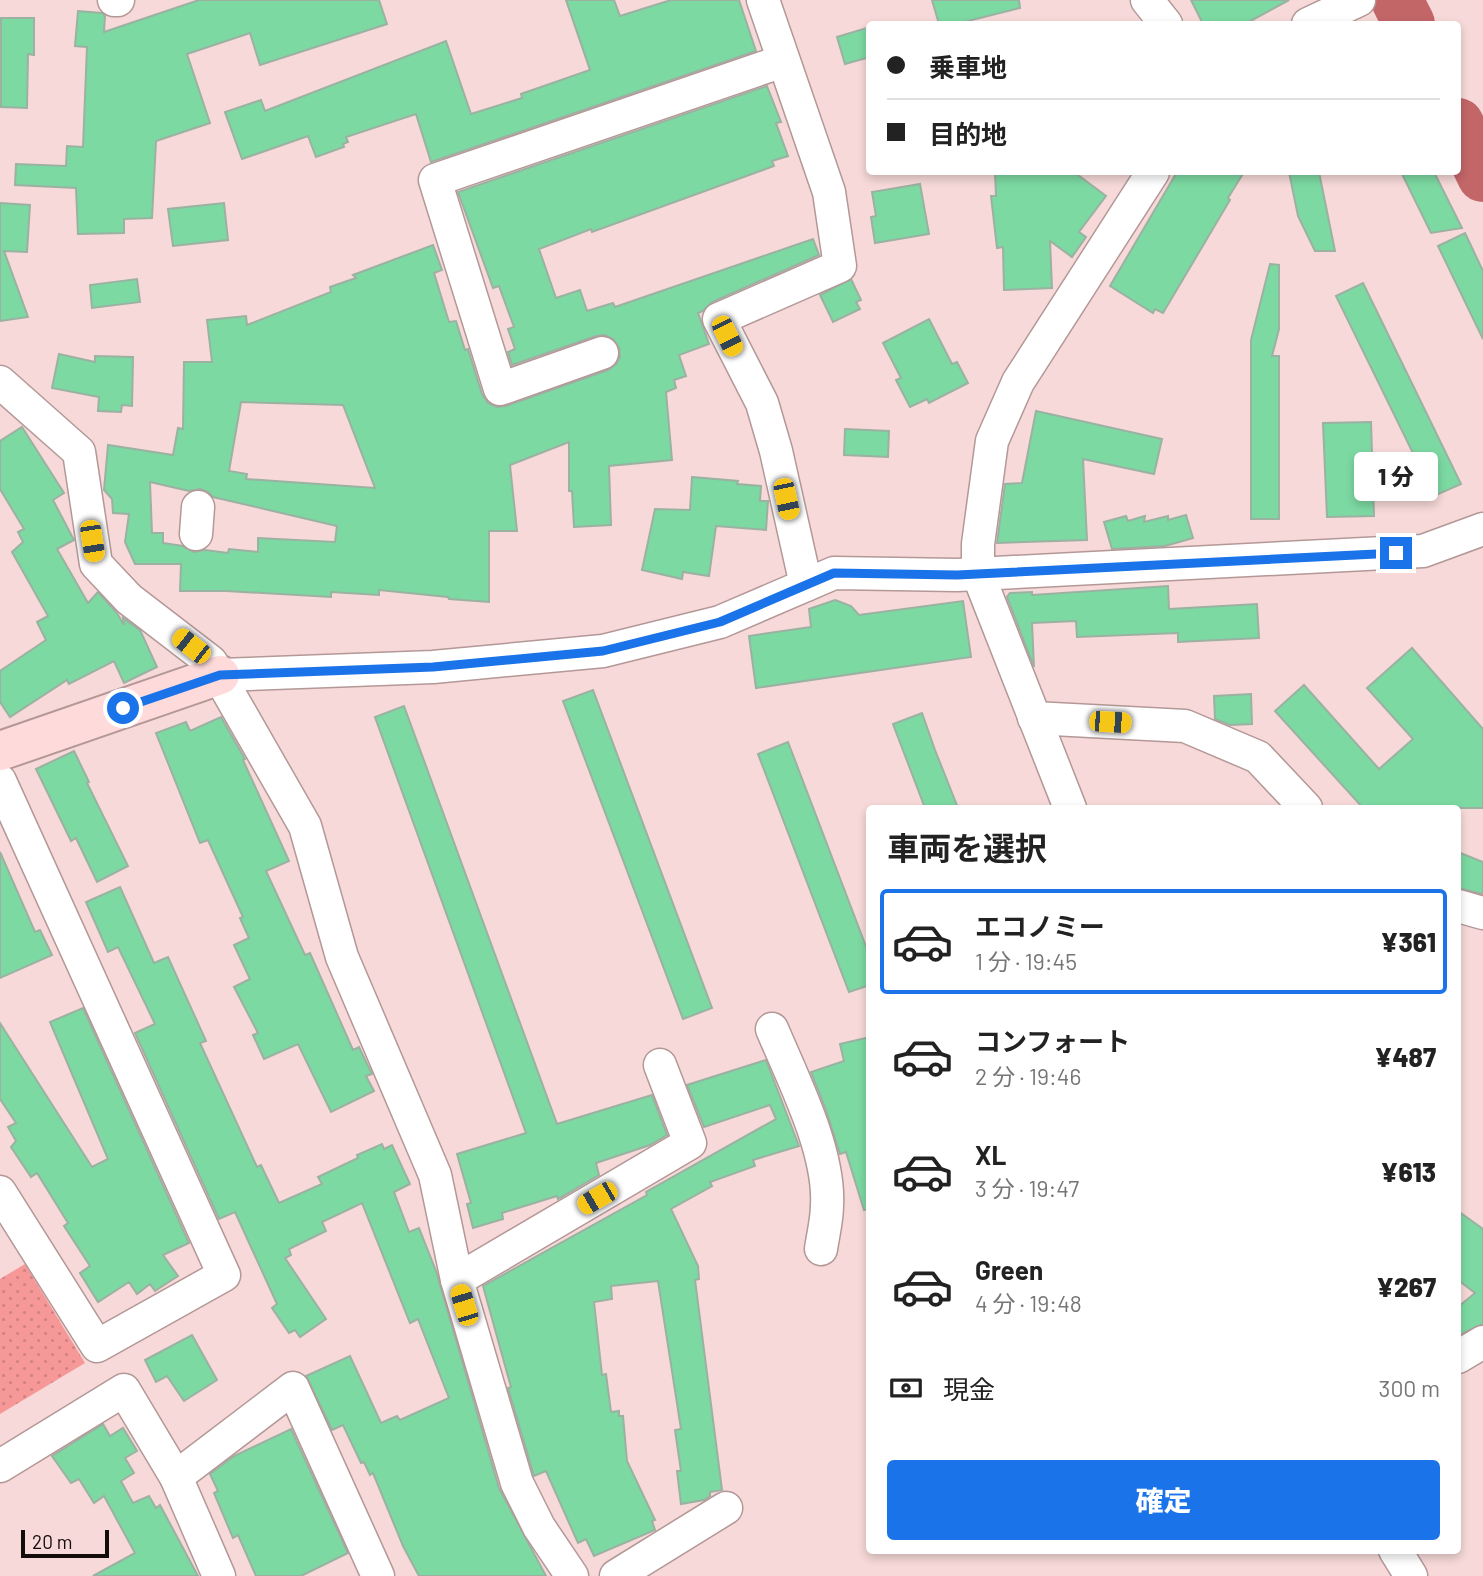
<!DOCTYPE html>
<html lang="ja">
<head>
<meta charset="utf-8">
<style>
  body { margin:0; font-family:Barlow,"Noto Sans JP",sans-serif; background:#f6f6f6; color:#222; height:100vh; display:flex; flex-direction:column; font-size:26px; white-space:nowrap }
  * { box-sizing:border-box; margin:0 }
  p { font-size:23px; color:#767676 }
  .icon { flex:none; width:38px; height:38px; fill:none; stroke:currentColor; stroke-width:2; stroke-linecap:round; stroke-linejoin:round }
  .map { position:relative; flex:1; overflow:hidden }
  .panel { position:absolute; left:866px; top:805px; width:595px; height:749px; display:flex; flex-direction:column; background:#fff; border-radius:7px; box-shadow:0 4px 10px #0003 }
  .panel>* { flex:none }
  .top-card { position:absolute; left:866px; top:21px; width:595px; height:154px; border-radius:7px; box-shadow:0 4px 10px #0003; display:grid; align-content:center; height:154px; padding:0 21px; background:#fff }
  .scale { position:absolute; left:21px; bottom:18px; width:88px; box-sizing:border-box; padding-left:7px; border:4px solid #140b0b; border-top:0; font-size:19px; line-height:24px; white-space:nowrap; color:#140b0b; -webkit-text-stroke:5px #f6d9d8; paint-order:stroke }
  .end { position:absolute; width:32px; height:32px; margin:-16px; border:9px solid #1a73e8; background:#fff; box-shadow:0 0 0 4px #fff }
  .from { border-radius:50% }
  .bubble { position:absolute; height:49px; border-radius:7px; background:#fff; box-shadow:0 4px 10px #0003; font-size:23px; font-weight:800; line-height:49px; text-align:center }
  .car { position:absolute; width:21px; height:42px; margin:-21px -10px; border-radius:9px; box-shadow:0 0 5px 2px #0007; background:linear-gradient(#f5c518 24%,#345 0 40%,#f5c518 0 76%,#345 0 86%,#f5c518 0) }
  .top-card b { display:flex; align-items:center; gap:24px; height:66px; font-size:26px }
  .top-card b+b { border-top:2px solid #e0e0e0 }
  .top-card i { width:18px; height:18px; background:#222 }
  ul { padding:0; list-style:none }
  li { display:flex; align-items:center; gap:21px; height:105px; margin:0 14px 10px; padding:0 7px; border:4px solid transparent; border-radius:7px }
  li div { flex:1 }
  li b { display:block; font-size:26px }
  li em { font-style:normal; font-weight:800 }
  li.current { border-color:#1a73e8 }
  li>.icon { width:63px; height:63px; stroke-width:1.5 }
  h2 { padding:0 21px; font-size:32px; line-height:84px }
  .pay { display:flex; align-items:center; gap:18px; height:77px; padding:0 21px; font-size:26px }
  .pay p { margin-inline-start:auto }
  .button { display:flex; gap:14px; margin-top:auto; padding:14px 21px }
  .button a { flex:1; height:80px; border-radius:7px; background:#1a73e8; color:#fff; font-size:28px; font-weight:800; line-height:80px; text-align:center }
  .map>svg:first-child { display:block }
  .grass { fill:url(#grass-dots) }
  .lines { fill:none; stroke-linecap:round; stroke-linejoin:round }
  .river { stroke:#c36668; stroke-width:52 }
  .building { fill:#7cd9a2; stroke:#9bb1a2; stroke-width:2; fill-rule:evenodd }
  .street-casing { stroke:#b39897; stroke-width:35 }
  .secondary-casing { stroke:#b39897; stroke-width:42 }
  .street { stroke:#fff; stroke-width:32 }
  .secondary { stroke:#fedada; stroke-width:38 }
  .route { stroke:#1a73e8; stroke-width:9 }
</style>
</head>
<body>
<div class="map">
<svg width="1483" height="1576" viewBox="0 0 1483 1576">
  <defs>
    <pattern id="grass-dots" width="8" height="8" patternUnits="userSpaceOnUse" patternTransform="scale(1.75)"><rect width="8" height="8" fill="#f79898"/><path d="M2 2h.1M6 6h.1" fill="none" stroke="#d38282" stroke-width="1.8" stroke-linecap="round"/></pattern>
  </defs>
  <rect width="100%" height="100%" fill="#f6d9d8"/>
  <path class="grass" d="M25,1264L85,1363L0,1414V1279Z"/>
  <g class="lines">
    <g class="river">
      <path d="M1397,0L1409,24"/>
      <path d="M1458,124L1483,176"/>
    </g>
  </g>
  <g class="building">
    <path d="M199,0H379L387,24L260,65L250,33L187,54L210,123L156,141L152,218L124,219V233L78,234L76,188L15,185L16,164L66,166L67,146L83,147L87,47L75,46L78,11L102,13L105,16L104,32Z"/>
    <path d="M566,0H614L620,16L671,0H739L756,51L431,162L416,114L346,137L348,142L343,144L344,147L316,157L308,136L242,159L225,112L261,100L265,111L446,41L471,114L522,98L521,94L590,70Z"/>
    <path d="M932,0H1019L1020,8L956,24H939Z"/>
    <path d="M1191,0H1289L1245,24H1203Z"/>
    <path d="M1,18H34V55L28,54L27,108L1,107Z"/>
    <path d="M870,27V57L845,64L837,37Z"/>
    <path d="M767,86L781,122L776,123L788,156L772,161L774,166L592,232L591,229L539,249L556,298L580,290L587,311L613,303L615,307L813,239L819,255L712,302L703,311L698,313L709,344L679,355L686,376L674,380L676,388L666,392L672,460L609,466L611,525L574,527L572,491H569V442L510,465L517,531H489V602L449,599L448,597L379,590V595L331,592V597L226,591H180L181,564H135L125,542L129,514L113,513L112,499L104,490L108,445L173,455L178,428L183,429L184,362H212L207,320L246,316L247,325L331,292L330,287L356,278L353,275L433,245L442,270L434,273L449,322L456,321L465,350L468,349L482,394L488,403L497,407L506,406L608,370L616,364L620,357L619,348L613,339L605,335L596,336L512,365L508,352L515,349L508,329L514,327L499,286L493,288L458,192ZM241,402L343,405L375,488L246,479L247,474L229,471ZM150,482L189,491L200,489L208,492L213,497L337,526L335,542L258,538V552L229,549L228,553L205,550L194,552L183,546L163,543V533H152Z"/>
    <path d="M995,172H1074L1106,196L1079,232L1086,237L1072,257L1050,241L1052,288L1004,290L1003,247L997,248L991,196H996Z"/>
    <path d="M1177,172H1244L1228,198L1230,200L1163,313L1155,309L1153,313L1110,286Z"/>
    <path d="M1289,172H1319L1335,251H1315L1298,216Z"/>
    <path d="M1401,172H1434L1462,228L1431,233Z"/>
    <path d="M920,184L929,234L875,243L871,217L876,216L872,192Z"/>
    <path d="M0,203L30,205L27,252L4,251L28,317L0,321Z"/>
    <path d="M224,203L228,240L173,246L168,209Z"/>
    <path d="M1465,233L1483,271V339L1438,246Z"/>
    <path d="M1270,264L1279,265V329L1272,356H1279V519H1251V340Z"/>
    <path d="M137,279L140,302L92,308L90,285Z"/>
    <path d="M851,279L861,300L856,302L860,309L833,322L820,295Z"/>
    <path d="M1363,283L1461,484L1434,496L1336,296Z"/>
    <path d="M929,319L952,364L957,362L968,383L929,403L927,399L910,407L896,380L901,378L883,343Z"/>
    <path d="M59,354L95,362V356L133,357L132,406L122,405L121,412L98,411L99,397L52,388Z"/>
    <path d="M1036,411L1162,439L1154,474L1083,459L1087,540L997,543L1005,484L1022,483Z"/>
    <path d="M1371,422L1374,516L1327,517L1323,423Z"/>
    <path d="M22,427L64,493L53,500L74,540L57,549L88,603L98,592L117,613L124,625L123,618L140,630L157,667L124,683L114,661L69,684L67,680L10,717L0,702V671L46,640L37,622L48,616L12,552L23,542L18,532L24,529L0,489V441Z"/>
    <path d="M845,429L889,431L888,457L844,455Z"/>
    <path d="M692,477L738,481L737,484L761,486L760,501H768L766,530L716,526L709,576L683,572L682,579L642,570L655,509L690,510Z"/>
    <path d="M1186,515L1193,538L1165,546L1112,549L1104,522L1126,516L1128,521L1145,516L1144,522L1168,516V520Z"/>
    <path d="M1168,586L1169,609L1257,604L1259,638L1178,642V633L1077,637L1076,621L1032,623L1034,667L1007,597L1010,593L1032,592V595Z"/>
    <path d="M835,600L851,606L859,615L963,601L971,657L756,688L749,636L811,627L809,609Z"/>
    <path d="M1412,648L1483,729V808H1363L1275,711L1304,685L1379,769L1413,739L1367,688Z"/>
    <path d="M593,690L712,1008L683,1019L563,701Z"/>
    <path d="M1251,694L1252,724L1230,725L1215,719L1214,696Z"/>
    <path d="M404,706L557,1124L652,1095L667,1135L650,1145L596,1163L599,1175L558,1199L557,1196L502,1213L503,1219L473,1228L467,1204L471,1203L457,1154L526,1133L375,717Z"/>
    <path d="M922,713L935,750L958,808H925L893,724Z"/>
    <path d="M221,717L245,759L243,760L289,861L266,871L305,955L310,953L353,1050L359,1047L372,1074L366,1076L374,1091L331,1112L298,1044L264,1059L253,1035L258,1033L234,987L250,979L234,945L249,938L240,918L243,917L208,840L200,843L156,733L186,722L190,731Z"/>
    <path d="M788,742L870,957V985L849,992L758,754Z"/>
    <path d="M74,751L89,782L87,783L128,866L97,882L76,838L71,841L36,769Z"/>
    <path d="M0,852L35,932L40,930L52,955L0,978Z"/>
    <path d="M1458,852L1483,862V894L1458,888Z"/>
    <path d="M120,887L154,963L168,957L206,1041L200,1043L257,1167L261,1165L279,1203L322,1184L318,1177L358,1158L357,1155L382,1144L384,1149L392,1145L410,1184L394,1192L409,1232L419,1228L436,1271L499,1488L546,1576H419L403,1546L373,1473L370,1475L364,1462L361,1463L343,1425L332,1430L306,1376L350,1356L381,1423L397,1416L400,1420L449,1398L418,1319L410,1323L362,1203L322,1222L326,1231L289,1249L291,1255L285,1258L326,1319L300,1337L295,1330L289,1333L272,1308L277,1304L235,1212L219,1219L135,1033L155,1024L118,947L108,952L86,902Z"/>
    <path d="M83,1008L189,1243L163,1255L178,1276L155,1291L150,1284L137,1294L129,1282L98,1302L80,1273L90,1266L64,1226L68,1223L37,1173L31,1177L11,1147L16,1141L8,1127L16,1123L0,1099V1023L92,1167L108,1159L50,1022Z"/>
    <path d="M870,1037V1209L864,1210L846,1152L840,1154L826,1110L811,1072L844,1061L840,1044Z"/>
    <path d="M766,1060L799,1146L753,1160L755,1166L710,1182L712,1186L671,1209L698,1266L699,1279L695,1280L722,1490L710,1492V1496L704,1500L681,1504L677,1471H681L675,1430L681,1429L658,1281L611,1286L612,1299L594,1302L602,1375L606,1374L611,1412L619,1411V1416H623L627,1461L655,1520L652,1521L655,1530L594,1556L586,1539L578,1543L546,1471L534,1476L508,1388L511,1387L483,1286L647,1195L646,1192L776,1119L770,1105L704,1127L687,1085Z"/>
    <path d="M1458,1211L1483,1229V1324L1459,1335L1458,1307L1475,1293L1458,1280Z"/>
    <path d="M192,1335L217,1380L184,1401L167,1376L156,1382L145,1360Z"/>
    <path d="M103,1424L110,1436L123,1428L137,1451L125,1458L134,1473L121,1481L133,1503L149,1496L156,1508L160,1505L198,1576H93L135,1553L104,1496L94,1503L79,1479L71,1483L52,1456Z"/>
    <path d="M291,1429L348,1553L301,1576H256L238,1535L233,1538L214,1493L218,1491L210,1474L234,1456Z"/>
  </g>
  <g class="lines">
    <defs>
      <g id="street">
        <path d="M114,0H118"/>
        <path d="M763,0L829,192L840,266L719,319L762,403L776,451L806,585"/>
        <path d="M1147,0L1166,24"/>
        <path d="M1308,24L1359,0"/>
        <path d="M602,353L500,389L435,180L783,61"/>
        <path d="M0,382L79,452L96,564L129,599L211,662L305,826L342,957L435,1175L457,1280L517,1483L539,1527L572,1576"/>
        <path d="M196,534L198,507"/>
        <path d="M220,675L433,667L603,651L720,622L834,573L957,575L1423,551L1483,529"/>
        <path d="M1034,718L1185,726L1258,757L1306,808"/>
        <path d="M0,781L224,1275L97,1346L0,1192"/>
        <path d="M1070,808L978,574V544L992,441L1018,382L1153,172"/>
        <path d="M1458,906L1483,913"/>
        <path d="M772,1029C793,1079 830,1151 827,1205C827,1220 823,1235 821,1249"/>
        <path d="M457,1280L690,1143L660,1065"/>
        <path d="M1458,1357L1483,1342"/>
        <path d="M0,1466L124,1390L176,1477L219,1576"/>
        <path d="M176,1477L293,1388L378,1576"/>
        <path d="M1395,1550L1411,1576"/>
        <path d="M616,1576L726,1508"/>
      </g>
      <path id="secondary" d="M0,751L220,675"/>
    </defs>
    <use href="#street" class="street-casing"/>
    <use href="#secondary" class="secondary-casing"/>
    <use href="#street" class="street"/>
    <use href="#secondary" class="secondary"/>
  </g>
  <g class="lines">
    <path class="route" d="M123,708L220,675L433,667L603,651L720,622L834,573L957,575L1396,553"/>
  </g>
</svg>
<div class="scale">20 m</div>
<i class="end from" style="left:123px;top:708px"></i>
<i class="end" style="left:1396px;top:553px"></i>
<div class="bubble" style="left:1354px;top:452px;width:84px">1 分</div>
<i class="car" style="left:727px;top:336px;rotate:154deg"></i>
<i class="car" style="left:786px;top:499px;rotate:168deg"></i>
<i class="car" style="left:92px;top:541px;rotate:171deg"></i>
<i class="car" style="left:191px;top:646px;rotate:308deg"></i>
<i class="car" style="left:1110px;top:722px;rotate:93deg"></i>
<i class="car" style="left:597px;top:1198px;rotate:240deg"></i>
<i class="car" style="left:464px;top:1305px;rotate:343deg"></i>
<div class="top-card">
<b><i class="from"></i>乗車地</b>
<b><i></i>目的地</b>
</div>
<section class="panel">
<h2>車両を選択</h2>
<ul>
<li class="current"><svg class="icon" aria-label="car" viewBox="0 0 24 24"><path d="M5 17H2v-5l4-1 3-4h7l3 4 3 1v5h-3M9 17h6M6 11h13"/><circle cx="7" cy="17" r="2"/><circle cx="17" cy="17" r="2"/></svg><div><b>エコノミー</b><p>1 分 · 19:45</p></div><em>¥361</em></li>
<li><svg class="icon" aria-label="car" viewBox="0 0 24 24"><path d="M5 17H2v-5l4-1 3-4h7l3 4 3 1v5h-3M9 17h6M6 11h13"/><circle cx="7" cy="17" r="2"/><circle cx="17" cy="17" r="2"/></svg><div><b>コンフォート</b><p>2 分 · 19:46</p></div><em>¥487</em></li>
<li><svg class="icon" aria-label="car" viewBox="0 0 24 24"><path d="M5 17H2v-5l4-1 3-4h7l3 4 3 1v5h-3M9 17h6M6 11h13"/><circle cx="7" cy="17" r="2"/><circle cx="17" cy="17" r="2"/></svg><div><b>XL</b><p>3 分 · 19:47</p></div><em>¥613</em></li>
<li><svg class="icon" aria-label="car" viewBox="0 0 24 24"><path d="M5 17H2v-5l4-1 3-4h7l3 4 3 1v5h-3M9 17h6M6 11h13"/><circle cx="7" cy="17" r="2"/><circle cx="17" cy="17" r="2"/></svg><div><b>Green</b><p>4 分 · 19:48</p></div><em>¥267</em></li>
</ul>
<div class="pay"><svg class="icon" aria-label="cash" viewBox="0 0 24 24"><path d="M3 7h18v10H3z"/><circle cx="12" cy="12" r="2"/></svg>現金<p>300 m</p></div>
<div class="button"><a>確定</a></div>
</section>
</div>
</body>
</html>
